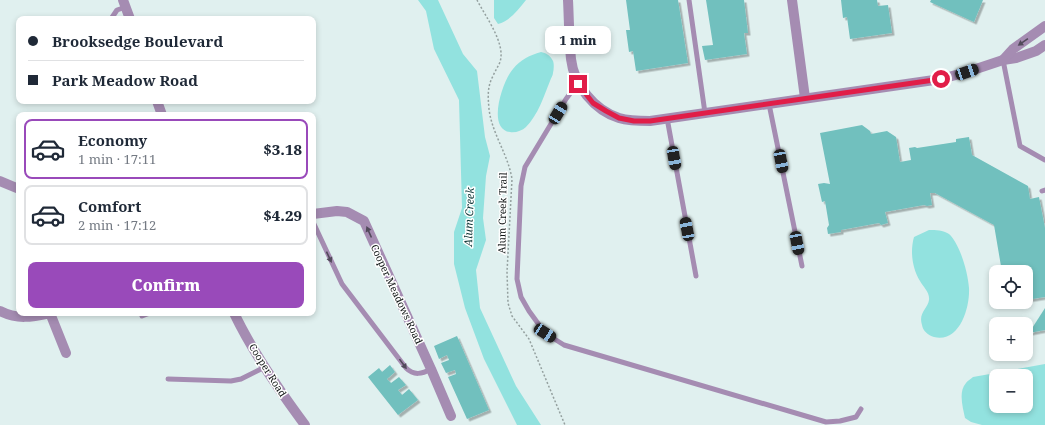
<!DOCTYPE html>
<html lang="en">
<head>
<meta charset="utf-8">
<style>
  body { margin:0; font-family:"Noto Serif",serif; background:#f2f2f3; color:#1f2937; height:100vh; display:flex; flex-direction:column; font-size:15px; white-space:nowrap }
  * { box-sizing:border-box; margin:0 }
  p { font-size:13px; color:#747a83 }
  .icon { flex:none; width:22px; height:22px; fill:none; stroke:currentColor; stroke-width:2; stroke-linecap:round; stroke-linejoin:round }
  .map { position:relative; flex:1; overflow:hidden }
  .side { position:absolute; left:16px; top:112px; width:300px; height:204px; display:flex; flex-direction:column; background:#fff; border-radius:8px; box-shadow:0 2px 6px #0003 }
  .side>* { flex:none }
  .guide { position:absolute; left:16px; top:16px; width:300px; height:88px; border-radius:8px; box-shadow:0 2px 6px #0003; display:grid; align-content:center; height:88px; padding:0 12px; background:#fff }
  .controls { position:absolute; left:989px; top:265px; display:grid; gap:8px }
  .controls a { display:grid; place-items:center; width:44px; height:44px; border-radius:8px; background:#fff; box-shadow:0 2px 6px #0003; font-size:20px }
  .end { position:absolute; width:18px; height:18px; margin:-9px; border:5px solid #e11d48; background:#fff; box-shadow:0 0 0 2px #fff }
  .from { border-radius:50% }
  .bubble { position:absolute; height:28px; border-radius:8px; background:#fff; box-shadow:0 2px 6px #0003; font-size:13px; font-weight:800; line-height:28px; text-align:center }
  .car { position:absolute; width:12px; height:24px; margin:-12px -6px; border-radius:5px; box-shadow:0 0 3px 1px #0007; background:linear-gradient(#222 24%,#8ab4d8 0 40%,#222 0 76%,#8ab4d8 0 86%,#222 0) }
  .guide b { display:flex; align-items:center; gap:14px; height:38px; font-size:15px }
  .guide b+b { border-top:1px solid #e0e1e3 }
  .guide i { width:10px; height:10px; background:#1f2937 }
  ul { padding:7px 0 0; list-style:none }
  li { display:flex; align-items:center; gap:12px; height:60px; margin:0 8px 6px; padding:0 4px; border:2px solid #e0e1e3; border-radius:8px }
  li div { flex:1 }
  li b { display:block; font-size:15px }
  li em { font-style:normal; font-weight:800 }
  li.active { border-color:#994aba }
  li>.icon { width:36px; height:36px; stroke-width:1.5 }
  .action { display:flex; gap:8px; margin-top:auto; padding:8px 12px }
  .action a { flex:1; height:46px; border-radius:8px; background:#994aba; color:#fff; font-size:16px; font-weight:800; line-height:46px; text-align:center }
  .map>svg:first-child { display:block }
  .water { fill:#92e2df; fill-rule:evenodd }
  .building { fill:#71c0be; filter:url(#shadow) }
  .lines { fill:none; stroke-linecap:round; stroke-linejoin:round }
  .path { stroke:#94a09f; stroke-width:1.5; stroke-dasharray:2 2; stroke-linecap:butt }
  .service { stroke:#a58cb2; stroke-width:5 }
  .minor { stroke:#a58cb2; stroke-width:10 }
  .tertiary { stroke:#a58cb2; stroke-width:10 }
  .oneway { fill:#524a5b }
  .route { stroke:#e11d48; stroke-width:5 }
  .labels { text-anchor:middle; stroke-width:3; stroke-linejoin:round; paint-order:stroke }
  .street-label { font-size:10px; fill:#0f1414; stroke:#fff }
  .water-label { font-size:11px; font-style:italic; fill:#0f3636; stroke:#fff }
</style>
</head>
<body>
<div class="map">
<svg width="1045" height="425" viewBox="0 0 1045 425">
  <defs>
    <filter id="shadow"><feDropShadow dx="2.5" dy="2.5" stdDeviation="0" flood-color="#0004"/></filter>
  </defs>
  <rect width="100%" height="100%" fill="#e0f0ef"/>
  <g class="water">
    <path d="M418,0H438L463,54L477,71L485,137L490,156L486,176L483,218L486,240L476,270L480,308L516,386L541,425H517L484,359L465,308L454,264V232L462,208L459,100L434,49L426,11Z"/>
    <path d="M494,0H526C518,10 511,20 498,24L494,18Z"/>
    <path d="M541,52C546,53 550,55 553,61C554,63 554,69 553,73C553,75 551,78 550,81C544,96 538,115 526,127C522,131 515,133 510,132C486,129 503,80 513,69C520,60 530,55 541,52Z"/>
    <path d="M929,230C936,230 943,230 949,234C960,244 968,273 969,288C970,307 960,343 934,337C928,335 923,331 922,325C918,313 928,308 929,300C930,292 923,287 920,281C912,268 910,251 914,237Z"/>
    <path d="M1045,364V425H982L971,422L965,418C963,408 958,392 966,383C967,381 971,379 973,377ZM996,376H1026V406H996Z"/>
  </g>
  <g class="building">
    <path d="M626,0H678L688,63L636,71L633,51L629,52L626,30H630Z"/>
    <path d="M706,0H744L748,33H744L747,54L705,60L702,46L713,45Z"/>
    <path d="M841,0H877L878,6L888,5L892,33L850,39L847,17L843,18Z"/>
    <path d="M931,0H983L974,22L930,2Z"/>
    <path d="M862,125L870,131L871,134L887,131L896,137L900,162L911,160L909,148L915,147L917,148L956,142V139L969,137L972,155L1028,186L1030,199L1039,197L1045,228V297L1026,300V272H1002L994,225L935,193H930L932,205L927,206L924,205L885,212L888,223L881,225L879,223L841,230V232L828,234L827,228L829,225L825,201L822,202L818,184L824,183L830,184L820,133Z"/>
    <path d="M1045,308V330L1029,333Z"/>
    <path d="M457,336L489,410L467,419L448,377L456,374L455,370L446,373L441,363L449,360L447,355L439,359L434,346Z"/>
    <path d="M390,365L395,372L387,379L391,383L399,377L406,385L398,390L402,395L409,389L418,400L398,415L368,377L379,368L382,372Z"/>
  </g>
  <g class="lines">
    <path class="path" d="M477,0C485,16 506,43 500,62C498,67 495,71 493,76C487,87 488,97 489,109C492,134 508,154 512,179L507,272L508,303L512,316L529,339L565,425"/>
    <g class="service">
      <path d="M689,0L705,113"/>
      <path d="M111,19L117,10L126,7"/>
      <path d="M1003,60L1020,146L1045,160"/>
      <path d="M578,83L566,99L525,167L521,186L517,279L521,297L529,311L545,333L564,345L826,422L840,421L856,417L861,409"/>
      <path d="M769,104L802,266"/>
      <path d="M667,118L696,276"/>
      <path d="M1042,191L1045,190"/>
      <path d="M313,222L342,284L406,368C414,376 422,374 431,369"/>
      <path d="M142,316L150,313"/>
      <path d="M168,379L231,381L241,379L265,367"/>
    </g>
    <g class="minor">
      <path d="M568,0C569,19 569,40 571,59C574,85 594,110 619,118C629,121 640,121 650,121L941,79L967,72L1003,60L1016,58L1036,51L1045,45"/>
      <path d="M792,0L805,98"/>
      <path d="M1003,60L1013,49L1045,26"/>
      <path d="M0,181L19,189"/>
      <path d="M313,214L337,211L347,212L364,221L431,369L451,416"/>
      <path d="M0,311C17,320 32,317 50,313L66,353"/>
    </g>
    <g class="tertiary">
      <path d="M123,0L130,19"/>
      <path d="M157,101L162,115"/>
      <path d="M234,313C253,353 279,390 305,425"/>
    </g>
  </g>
  <defs><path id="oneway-solid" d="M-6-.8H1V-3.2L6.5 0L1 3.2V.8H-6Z"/></defs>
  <g class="oneway">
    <use href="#oneway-solid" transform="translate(1023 42) rotate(145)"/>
    <use href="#oneway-solid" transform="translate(369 232) rotate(-114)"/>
    <use href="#oneway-solid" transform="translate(329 257) rotate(65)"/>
    <use href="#oneway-solid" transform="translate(403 364) rotate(54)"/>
  </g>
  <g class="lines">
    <path class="route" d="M578,84L593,103L606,111L619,118L634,121H650L941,79"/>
  </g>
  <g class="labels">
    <g class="street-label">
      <text transform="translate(502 213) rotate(-89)" y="4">Alum Creek Trail</text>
      <text transform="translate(397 294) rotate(65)" y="4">Cooper Meadows Road</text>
      <text transform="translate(268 370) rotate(58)" y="4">Cooper Road</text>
    </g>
    <g class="water-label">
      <text transform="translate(469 217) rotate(-88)" y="4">Alum Creek</text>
    </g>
  </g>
</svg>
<div class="controls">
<a><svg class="icon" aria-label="locate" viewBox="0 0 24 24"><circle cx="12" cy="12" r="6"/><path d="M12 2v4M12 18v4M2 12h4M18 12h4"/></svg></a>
<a>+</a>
<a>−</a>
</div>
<i class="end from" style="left:941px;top:79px"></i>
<i class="end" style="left:578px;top:84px"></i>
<div class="bubble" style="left:545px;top:26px;width:66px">1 min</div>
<i class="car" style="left:967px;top:72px;rotate:71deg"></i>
<i class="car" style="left:558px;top:113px;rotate:31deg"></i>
<i class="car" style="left:674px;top:158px;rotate:170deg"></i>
<i class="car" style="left:781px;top:161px;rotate:169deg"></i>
<i class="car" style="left:687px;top:229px;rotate:349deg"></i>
<i class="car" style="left:797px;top:243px;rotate:169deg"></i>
<i class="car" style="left:545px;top:333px;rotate:123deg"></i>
<div class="guide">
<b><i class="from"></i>Brooksedge Boulevard</b>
<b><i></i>Park Meadow Road</b>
</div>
<section class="side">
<ul>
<li class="active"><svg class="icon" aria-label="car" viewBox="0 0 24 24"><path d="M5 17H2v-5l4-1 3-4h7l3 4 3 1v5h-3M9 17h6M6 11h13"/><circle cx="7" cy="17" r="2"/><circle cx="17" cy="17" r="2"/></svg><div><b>Economy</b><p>1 min · 17:11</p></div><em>$3.18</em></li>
<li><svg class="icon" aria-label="car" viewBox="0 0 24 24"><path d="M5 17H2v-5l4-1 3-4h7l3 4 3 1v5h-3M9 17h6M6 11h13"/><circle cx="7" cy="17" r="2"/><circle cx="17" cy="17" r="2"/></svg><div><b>Comfort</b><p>2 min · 17:12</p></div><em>$4.29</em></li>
</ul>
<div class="action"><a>Confirm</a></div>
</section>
</div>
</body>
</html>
